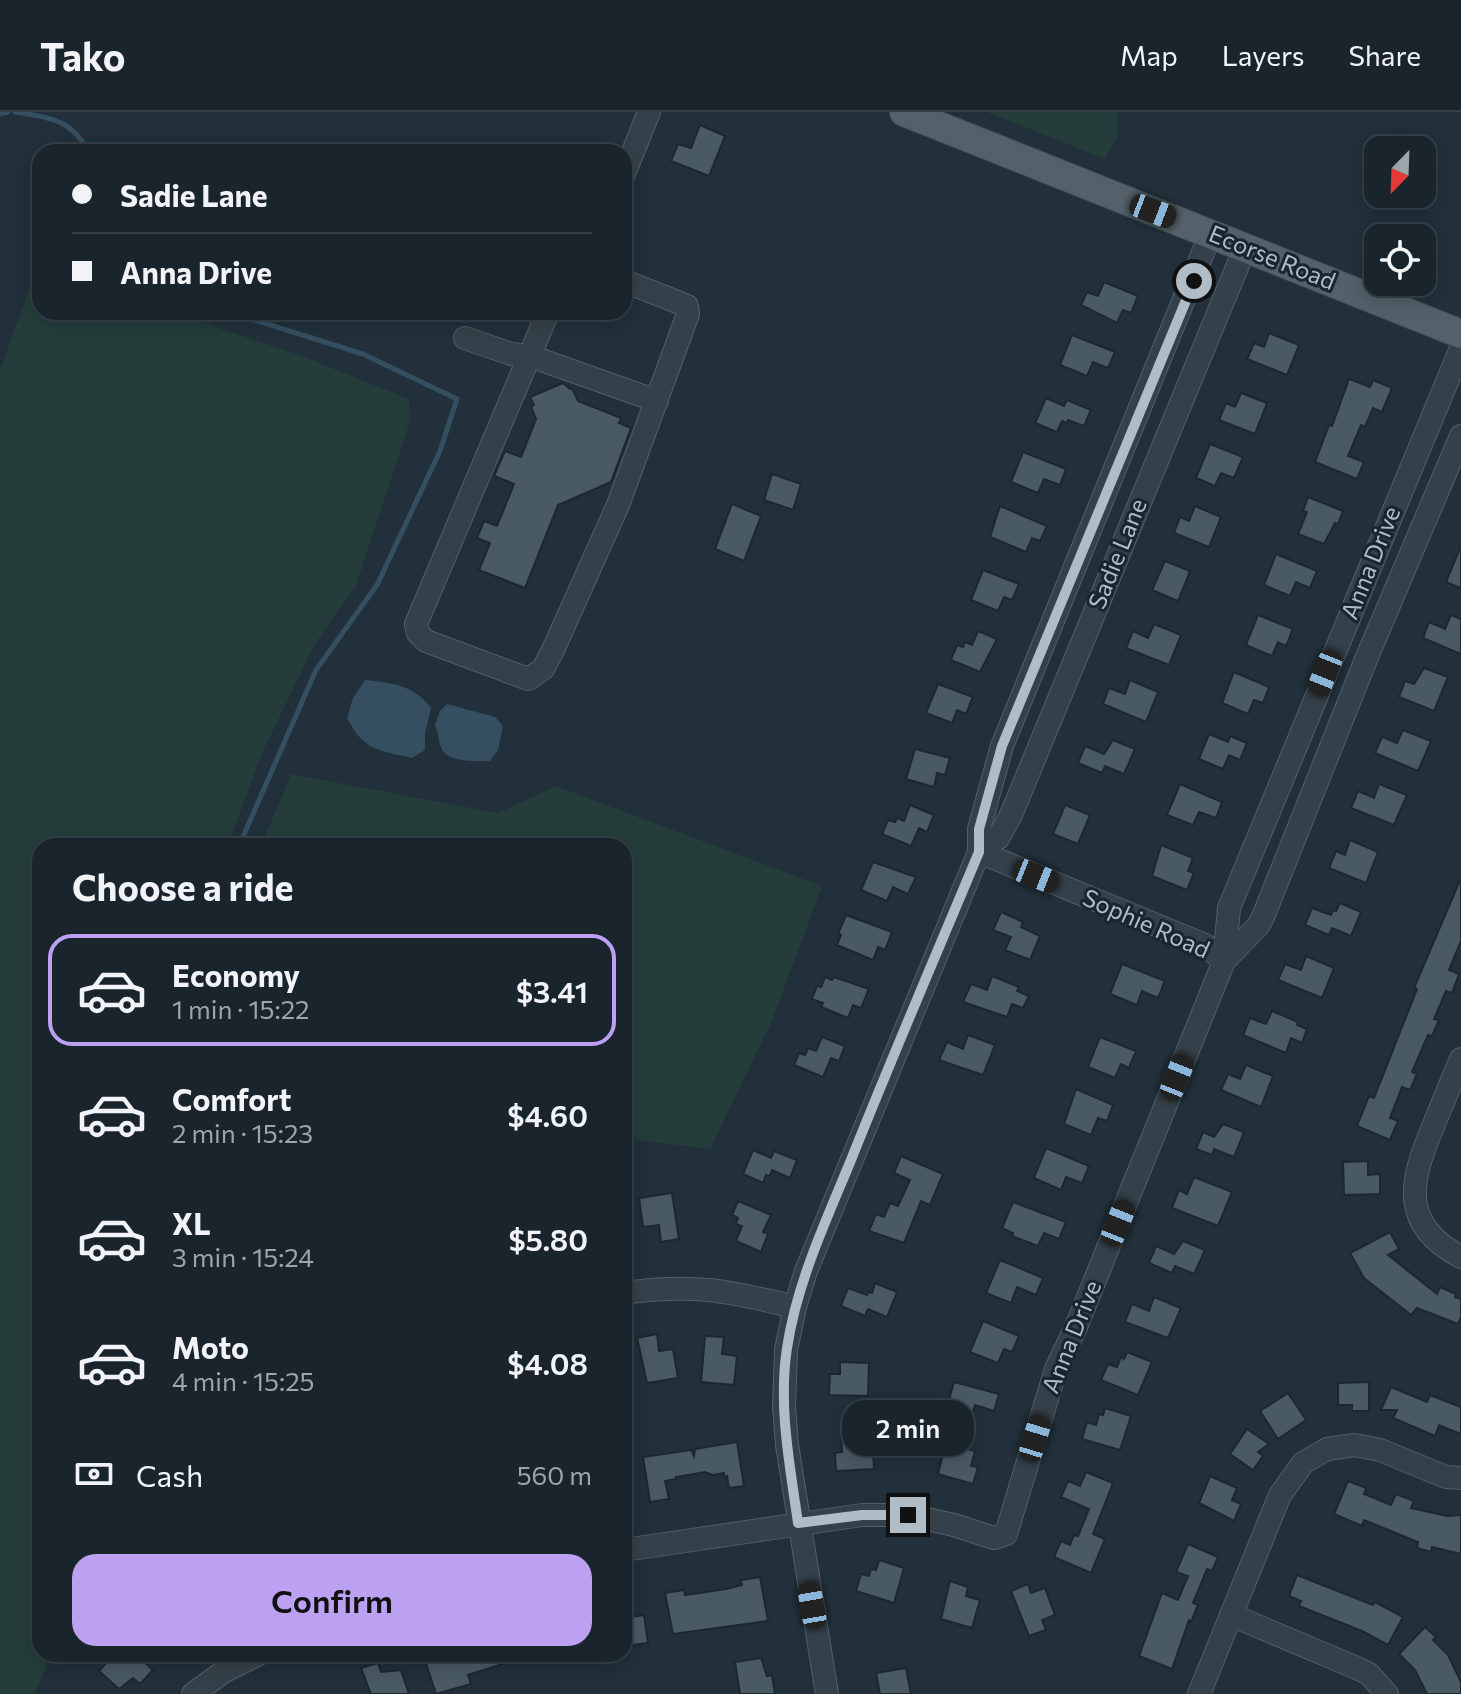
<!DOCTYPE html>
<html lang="en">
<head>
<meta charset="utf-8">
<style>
  body { margin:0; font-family:Commissioner,sans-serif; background:#263038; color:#f1f3f6; height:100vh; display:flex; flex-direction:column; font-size:30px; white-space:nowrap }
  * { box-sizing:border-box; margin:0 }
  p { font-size:26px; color:#9fa4a9 }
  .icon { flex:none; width:44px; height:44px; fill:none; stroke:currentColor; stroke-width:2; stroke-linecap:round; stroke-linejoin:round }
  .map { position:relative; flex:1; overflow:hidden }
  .panel { position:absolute; left:32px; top:726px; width:600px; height:824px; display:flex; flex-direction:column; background:#19242c; border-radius:24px; box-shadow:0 4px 20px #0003,0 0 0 2px #374148 }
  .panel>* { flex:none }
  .top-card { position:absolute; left:32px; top:32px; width:600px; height:176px; border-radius:24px; box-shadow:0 4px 20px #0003,0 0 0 2px #374148; display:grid; align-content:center; height:176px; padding:0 40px; background:#19242c }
  .needle { width:52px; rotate:203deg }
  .tools { position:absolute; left:1364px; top:24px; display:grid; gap:16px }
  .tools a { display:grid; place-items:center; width:72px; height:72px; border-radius:16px; background:#19242c; box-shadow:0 4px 20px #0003,0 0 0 2px #374148; font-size:40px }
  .end { position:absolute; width:36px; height:36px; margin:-18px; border:10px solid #b0bcc6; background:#111; box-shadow:0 0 0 4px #111 }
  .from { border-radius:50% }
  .bubble { position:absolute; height:56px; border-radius:24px; background:#19242c; box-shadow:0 4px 20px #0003,0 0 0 2px #374148; font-size:26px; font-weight:600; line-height:56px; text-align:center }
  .car { position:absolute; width:24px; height:48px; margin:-24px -12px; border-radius:10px; box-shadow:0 0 6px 2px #0007; background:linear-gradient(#222 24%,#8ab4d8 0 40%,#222 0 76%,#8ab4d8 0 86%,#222 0) }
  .top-card b { display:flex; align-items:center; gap:28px; height:76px; font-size:30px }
  .top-card b+b { border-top:2px solid #374148 }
  .top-card i { width:20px; height:20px; background:#f1f3f6 }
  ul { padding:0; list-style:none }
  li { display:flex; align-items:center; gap:24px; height:112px; margin:0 16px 12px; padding:0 24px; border:4px solid transparent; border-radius:24px }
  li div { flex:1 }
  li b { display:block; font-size:30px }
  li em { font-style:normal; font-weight:600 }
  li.active { border-color:#bca0f2 }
  li>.icon { width:72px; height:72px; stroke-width:1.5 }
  h2 { padding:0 40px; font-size:36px; line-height:96px }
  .pay { display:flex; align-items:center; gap:20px; height:88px; padding:0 40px; font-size:30px }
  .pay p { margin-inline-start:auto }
  .action { display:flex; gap:16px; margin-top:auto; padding:16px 40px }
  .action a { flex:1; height:92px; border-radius:24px; background:#bca0f2; color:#111; font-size:32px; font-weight:600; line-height:92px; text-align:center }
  header { display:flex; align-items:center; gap:48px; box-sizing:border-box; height:112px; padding:0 40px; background:#19242c; border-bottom:2px solid #374148 }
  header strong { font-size:38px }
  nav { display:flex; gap:44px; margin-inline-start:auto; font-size:28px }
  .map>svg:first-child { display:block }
  .green { fill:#243d3b }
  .water { fill:#354f61 }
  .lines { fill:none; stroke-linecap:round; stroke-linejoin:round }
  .stream { stroke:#354f61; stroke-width:5 }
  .building { fill:#4a5a65; stroke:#1c2831; stroke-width:2 }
  .minor-casing { stroke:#535f68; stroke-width:24 }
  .major-casing { stroke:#414d56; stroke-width:30 }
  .minor { stroke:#35414a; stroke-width:22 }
  .major { stroke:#53616a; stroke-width:28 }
  .route { stroke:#b0bcc6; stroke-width:10 }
  .labels { text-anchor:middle; stroke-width:6; stroke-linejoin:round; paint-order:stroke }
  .street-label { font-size:24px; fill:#b0bcc6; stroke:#1a262f }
</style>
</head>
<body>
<header>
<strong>Tako</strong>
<nav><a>Map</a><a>Layers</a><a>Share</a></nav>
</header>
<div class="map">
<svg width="1461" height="1582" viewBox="0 0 1461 1582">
  <rect width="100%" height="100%" fill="#21303a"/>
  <g class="green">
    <path d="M987,0H1117V25L1105,47Z"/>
    <path d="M40,158V200H172L302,244L409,287L410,309L356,474L315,532L262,641L228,734H40V1542H51L35,1582H0V257L33,167Z"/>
    <path d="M291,662L498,701L556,674L822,774L772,909L710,1037L636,1028L624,1022V734H261Z"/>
  </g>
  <g class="water">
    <path d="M365,568C390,570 416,574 431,596L425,621V638L412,646C378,638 364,639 347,606L353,586Z"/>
    <path d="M447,592L495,605L503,614L498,638L490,649C478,649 448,651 442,637C438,630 439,621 435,613L440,599Z"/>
  </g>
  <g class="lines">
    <g class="stream">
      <path d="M15,0C47,5 73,7 88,40"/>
      <path d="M0,2L8,0"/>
      <path d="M229,200L363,242L457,287L440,339L377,473L316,558L239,734"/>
    </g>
  </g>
  <g class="building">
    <path d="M700,13L725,24L709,64L671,49L678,32L691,36Z"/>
    <path d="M1104,170L1138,184L1131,201L1123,198L1117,211L1081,193L1087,180L1098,184Z"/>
    <path d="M1269,221L1299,233L1287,263L1247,247L1254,231L1264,235Z"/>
    <path d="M1072,223L1115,240L1108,256L1093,250L1087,264L1060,253Z"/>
    <path d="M1349,267L1370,275L1373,268L1392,276L1382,300L1373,296L1365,315L1361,313L1348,344L1364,350L1357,367L1315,350L1329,313L1332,314Z"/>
    <path d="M563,271L570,277L572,276L578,289L621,306L619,311L631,316L611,370L558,393L525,476L479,458L490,431L477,426L484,409L497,414L514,372L494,364L505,339L521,345L536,307L531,295L534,293L530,285Z"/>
    <path d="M1241,281L1267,291L1255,322L1219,308L1226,291L1235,295Z"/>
    <path d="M1046,286L1064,294L1067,288L1091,298L1084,314L1068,308L1067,311L1062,309L1057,320L1035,311Z"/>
    <path d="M1210,332L1243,345L1234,366L1221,361L1215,374L1196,366Z"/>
    <path d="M1023,340L1066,357L1060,373L1044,367L1038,381L1011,370Z"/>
    <path d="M772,362L801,372L793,398L764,388Z"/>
    <path d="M1308,385L1343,399L1338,412L1335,411L1324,432L1298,422L1307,400L1303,399Z"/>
    <path d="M732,392L761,404L744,449L715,437Z"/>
    <path d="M1000,394L1047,414L1040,429L1032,426L1026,440L990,425Z"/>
    <path d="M1195,394L1221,405L1209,435L1174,421L1180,405L1189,409Z"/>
    <path d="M1461,434V476L1446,470Z"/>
    <path d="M1276,442L1317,459L1310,476L1296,470L1290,484L1264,473Z"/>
    <path d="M1165,449L1190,459L1178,489L1152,478Z"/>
    <path d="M983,458L1019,472L1012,488L1004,485L998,499L971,488Z"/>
    <path d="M1258,503L1293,517L1286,534L1278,530L1272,544L1246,533Z"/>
    <path d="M1451,503L1461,507V542L1423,526L1429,510L1445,517Z"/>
    <path d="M1154,512L1181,523L1169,553L1126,536L1133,519L1148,526Z"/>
    <path d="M978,519L997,527L980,560L951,548L957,533L963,535L965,530L972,533Z"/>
    <path d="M1424,556L1448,565L1434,599L1399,585L1405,569L1414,572Z"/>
    <path d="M1234,560L1269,575L1263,591L1254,588L1248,602L1222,591Z"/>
    <path d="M1130,568L1158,580L1146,610L1103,592L1109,576L1125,582Z"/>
    <path d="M938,572L973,585L966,602L957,598L952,611L926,601Z"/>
    <path d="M1403,618L1431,629L1418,659L1375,641L1382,625L1397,631Z"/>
    <path d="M1209,622L1228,630L1230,624L1247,631L1240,648L1229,643L1223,657L1199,647Z"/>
    <path d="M1113,628L1135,637L1124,662L1105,654L1102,661L1078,651L1085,634L1104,642Z"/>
    <path d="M915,637L950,646L945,663L937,661L934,675L906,667Z"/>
    <path d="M1180,672L1222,690L1216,706L1199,700L1193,713L1167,703Z"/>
    <path d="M1379,672L1407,683L1394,713L1351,696L1358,679L1374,686Z"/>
    <path d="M910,693L934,703L927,720L919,716L911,734L882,722L888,708L895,710L897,706L904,709Z"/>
    <path d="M1065,693L1090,703L1078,732L1053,722Z"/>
    <path d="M1350,728L1378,740L1366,771L1329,756L1336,739L1345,743Z"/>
    <path d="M1161,733L1193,746L1188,759L1194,761L1187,778L1152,764Z"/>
    <path d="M873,750L916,765L908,782L893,775L887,789L861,778Z"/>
    <path d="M1461,766V829L1449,858L1459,862L1452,881L1446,879L1434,907L1439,908L1432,924L1428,923L1412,960L1417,962L1410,978L1402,975L1390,1006L1398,1009L1390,1028L1357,1014L1369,984L1374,986L1417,877L1414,876Z"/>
    <path d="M1340,791L1361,800L1351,824L1332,816L1329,823L1305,813L1312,796L1331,803L1333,798L1336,799Z"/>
    <path d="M1001,800L1023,810L1021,815L1040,824L1030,848L1005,838L1011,825L993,818Z"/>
    <path d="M846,803L892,820L885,838L878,835L873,848L837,833L841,823L838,822Z"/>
    <path d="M1306,844L1334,856L1322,886L1278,868L1285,852L1301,858Z"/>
    <path d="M1122,852L1165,869L1158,886L1142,879L1137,893L1110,882Z"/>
    <path d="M992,864L1019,875L1017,879L1029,884L1023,896L1012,892L1007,905L963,890L971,872L987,878Z"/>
    <path d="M825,865L832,868L834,865L869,877L861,896L853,893L848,906L821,895L823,891L812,887L817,874L821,875Z"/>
    <path d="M1272,899L1298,910L1297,913L1307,917L1302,931L1291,926L1286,941L1243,923L1250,906L1266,912Z"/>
    <path d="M968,923L995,933L983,963L939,948L947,930L963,937Z"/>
    <path d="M822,925L845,934L839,949L831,946L823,965L794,953L799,941L805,943L808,936L816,939Z"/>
    <path d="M1100,925L1136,939L1129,956L1121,952L1115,966L1088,955Z"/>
    <path d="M1246,953L1273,964L1261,995L1221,978L1228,962L1240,967Z"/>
    <path d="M1076,977L1113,993L1107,1009L1098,1006L1091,1023L1064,1012Z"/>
    <path d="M1223,1012L1244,1020L1234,1045L1214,1037L1212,1043L1196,1037L1203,1020L1214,1025Z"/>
    <path d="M1046,1036L1089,1054L1082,1071L1066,1065L1061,1078L1034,1066Z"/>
    <path d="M753,1038L771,1046L774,1039L797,1048L790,1066L772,1058L770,1064L766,1063L763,1071L743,1062Z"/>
    <path d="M901,1044L943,1062L930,1093L921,1089L904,1131L869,1119L876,1102L884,1105L890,1091L898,1094L910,1068L894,1061Z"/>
    <path d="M1368,1049V1063L1380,1062V1082L1344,1083L1343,1050Z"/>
    <path d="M1194,1065L1232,1080L1218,1114L1172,1096L1179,1078L1187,1082Z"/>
    <path d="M672,1081L679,1127L661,1130L659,1113L643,1115L639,1086Z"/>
    <path d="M738,1089L771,1103L763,1120L768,1122L761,1140L736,1129L742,1114L736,1112L738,1106L732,1103Z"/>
    <path d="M1013,1090L1066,1110L1059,1127L1044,1121L1038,1134L1012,1124L1013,1121L1002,1116Z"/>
    <path d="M1390,1120L1399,1137L1388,1143L1437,1182L1440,1175L1456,1182L1455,1185L1461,1187V1205L1458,1212L1417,1196L1411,1203L1364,1166L1350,1141Z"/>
    <path d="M1183,1129L1205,1138L1194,1162L1175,1154L1172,1161L1149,1151L1156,1134L1174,1142Z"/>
    <path d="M1000,1148L1043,1166L1036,1183L1017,1175L1011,1191L986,1181Z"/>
    <path d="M875,1171L897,1180L887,1205L868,1197L865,1204L841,1194L848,1176L867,1183L868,1180L872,1181Z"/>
    <path d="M1154,1185L1181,1196L1168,1226L1125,1210L1132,1192L1149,1199Z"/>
    <path d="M983,1209L1019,1224L1012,1240L1004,1237L998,1251L970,1240Z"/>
    <path d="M657,1222L659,1239L673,1237L678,1266L647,1271L637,1226Z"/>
    <path d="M705,1224L724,1225L722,1242L737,1244L734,1273L701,1270Z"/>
    <path d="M1127,1240L1152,1250L1138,1283L1101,1268L1108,1252L1117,1255L1121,1245L1124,1247Z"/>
    <path d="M840,1250L869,1251L868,1284L829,1283L830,1262H840Z"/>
    <path d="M954,1270L999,1282L994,1299L975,1293L963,1336L975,1339L971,1354L978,1355L973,1372L938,1362L942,1346L938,1345L949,1306L944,1305Z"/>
    <path d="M1369,1270V1299H1352V1293H1338V1271Z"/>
    <path d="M1391,1275L1427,1290L1430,1283L1461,1295V1322L1439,1313L1435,1324L1393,1306L1397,1298H1381Z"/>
    <path d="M1288,1281L1306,1308L1278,1327L1260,1299Z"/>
    <path d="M1105,1296L1131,1304L1120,1338L1082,1327L1087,1310L1096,1313L1099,1302L1103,1303Z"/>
    <path d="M1247,1317L1269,1332L1258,1340L1263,1344L1253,1358L1230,1342Z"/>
    <path d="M872,1324L874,1357L836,1359L835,1341L842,1340L841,1326Z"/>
    <path d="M737,1330L744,1374L729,1376L727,1364L724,1365V1361L713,1363L705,1360L676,1365V1367L665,1369L669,1387L650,1390L643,1345L691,1338L694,1344L695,1337Z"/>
    <path d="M1086,1360L1113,1371L1093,1422L1105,1427L1091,1461L1054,1445L1061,1429L1070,1433L1074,1423L1078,1424L1089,1397L1061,1385L1068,1369L1080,1374Z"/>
    <path d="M1210,1364L1237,1376L1232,1388L1241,1392L1234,1409L1199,1391Z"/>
    <path d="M1348,1369L1366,1376L1364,1382L1391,1393L1396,1382L1414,1389L1411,1396L1447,1404L1461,1403V1442L1432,1435L1431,1440L1417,1436L1418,1430L1364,1408L1362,1414L1334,1402Z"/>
    <path d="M1188,1432L1218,1445L1212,1459L1207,1457L1193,1491L1198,1493L1191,1510L1189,1508L1172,1557L1139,1544L1162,1481L1178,1488L1188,1464L1176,1460Z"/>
    <path d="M879,1448L904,1456L894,1491L856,1479L861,1462L869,1464L871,1457L876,1458Z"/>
    <path d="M1297,1463L1373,1493L1375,1490L1403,1505L1388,1533L1362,1519L1299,1494L1301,1489L1289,1484Z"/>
    <path d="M760,1465L768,1509L673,1522L665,1481L684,1478L685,1483L726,1477L742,1473L741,1468Z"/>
    <path d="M950,1469L968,1475L966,1484L980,1488L972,1516L941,1507Z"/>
    <path d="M1028,1472L1031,1481L1045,1476L1055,1503L1042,1508L1046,1518L1029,1524L1011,1479Z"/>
    <path d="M644,1503L648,1531L624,1534V1506Z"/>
    <path d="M1425,1515L1436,1525L1433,1528L1448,1543L1461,1570V1582H1427L1415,1558L1399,1542Z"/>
    <path d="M114,1542H135L153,1558L140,1572L133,1566L119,1577L99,1559Z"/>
    <path d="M423,1542H524V1545L468,1563L471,1572L436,1582Z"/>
    <path d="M761,1546L767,1564L772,1563L775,1582H740L735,1550Z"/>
    <path d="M378,1551L381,1560L401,1558L409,1582H371L361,1556Z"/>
    <path d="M906,1556L911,1582H880L876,1561Z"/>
  </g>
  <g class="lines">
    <defs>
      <g id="minor">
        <path d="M624,62L649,0"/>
        <path d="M548,200L416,512L418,521L426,529L528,567L543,557L553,538L618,393L688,202L687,194L680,191L624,169"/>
        <path d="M465,226L511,242L530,244L657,289"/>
        <path d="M979,740L998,726L1011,703L1245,136"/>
        <path d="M979,740L1205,833L1224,849"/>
        <path d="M1224,849L1258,814L1263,805L1367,545L1461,324"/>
        <path d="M1461,947C1451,970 1442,993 1432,1017C1410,1070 1400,1113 1461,1145"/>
        <path d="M624,1181C693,1171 729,1179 795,1195"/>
        <path d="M624,1438L862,1403H908L954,1413L994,1426L1006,1422L1056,1257L1076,1215L1224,849L1229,796L1461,236"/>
        <path d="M1231,1503L1357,1556L1369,1562L1387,1582"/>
        <path d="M193,1582L223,1560L259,1542"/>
        <path d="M827,1582L787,1333L784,1294L786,1238L795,1195L806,1159L979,740V717L1002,634L1211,121"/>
        <path d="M1199,1582L1280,1383L1303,1351L1327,1337L1355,1333L1380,1338L1446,1365L1461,1366"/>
      </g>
      <path id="major" d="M904,0L1461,222"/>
    </defs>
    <use href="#minor" class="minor-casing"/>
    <use href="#major" class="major-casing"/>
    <use href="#minor" class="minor"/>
    <use href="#major" class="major"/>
  </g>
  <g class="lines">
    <path class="route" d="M908,1403H862L798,1411C790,1354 778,1294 787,1236C797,1170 826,1109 851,1048C892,945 936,843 979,740V717L1002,634L1194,169"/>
  </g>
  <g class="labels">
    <g class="street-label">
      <text transform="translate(1272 146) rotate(22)" y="8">Ecorse Road</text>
      <text transform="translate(1118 442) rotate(-68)" y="8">Sadie Lane</text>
      <text transform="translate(1371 451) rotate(-68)" y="8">Anna Drive</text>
      <text transform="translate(1146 812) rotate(24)" y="8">Sophie Road</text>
      <text transform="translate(1072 1225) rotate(-68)" y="8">Anna Drive</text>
    </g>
  </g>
</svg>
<div class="tools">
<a><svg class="needle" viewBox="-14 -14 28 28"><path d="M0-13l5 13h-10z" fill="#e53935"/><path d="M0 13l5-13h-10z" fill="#9fa4a9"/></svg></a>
<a><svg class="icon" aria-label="locate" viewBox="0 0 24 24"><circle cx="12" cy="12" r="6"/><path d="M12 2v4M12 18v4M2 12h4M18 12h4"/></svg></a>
</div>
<i class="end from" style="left:1194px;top:169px"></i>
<i class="end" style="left:908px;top:1403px"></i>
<div class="bubble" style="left:842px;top:1288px;width:132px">2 min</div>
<i class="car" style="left:1153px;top:99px;rotate:111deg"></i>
<i class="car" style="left:1325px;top:561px;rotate:202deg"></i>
<i class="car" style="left:1036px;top:764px;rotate:112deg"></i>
<i class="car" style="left:1177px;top:965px;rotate:22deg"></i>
<i class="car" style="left:1118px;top:1111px;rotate:22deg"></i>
<i class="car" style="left:1035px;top:1326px;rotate:17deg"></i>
<i class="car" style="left:812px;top:1493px;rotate:350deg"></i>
<div class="top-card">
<b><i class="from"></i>Sadie Lane</b>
<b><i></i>Anna Drive</b>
</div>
<section class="panel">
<h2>Choose a ride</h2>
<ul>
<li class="active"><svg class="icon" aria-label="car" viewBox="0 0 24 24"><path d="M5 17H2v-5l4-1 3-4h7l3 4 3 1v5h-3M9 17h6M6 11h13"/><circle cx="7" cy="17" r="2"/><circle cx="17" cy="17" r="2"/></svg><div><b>Economy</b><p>1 min · 15:22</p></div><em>$3.41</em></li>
<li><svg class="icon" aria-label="car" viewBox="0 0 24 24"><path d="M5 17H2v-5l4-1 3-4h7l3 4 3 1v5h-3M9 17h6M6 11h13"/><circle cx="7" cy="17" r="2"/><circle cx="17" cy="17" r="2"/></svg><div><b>Comfort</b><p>2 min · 15:23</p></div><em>$4.60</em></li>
<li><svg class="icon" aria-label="car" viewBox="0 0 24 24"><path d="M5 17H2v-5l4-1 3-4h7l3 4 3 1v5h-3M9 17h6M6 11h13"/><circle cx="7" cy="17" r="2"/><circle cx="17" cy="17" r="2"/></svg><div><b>XL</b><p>3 min · 15:24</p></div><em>$5.80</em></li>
<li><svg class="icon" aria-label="car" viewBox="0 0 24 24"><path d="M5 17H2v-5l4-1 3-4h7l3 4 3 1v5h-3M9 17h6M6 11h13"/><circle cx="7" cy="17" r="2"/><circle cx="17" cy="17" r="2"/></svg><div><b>Moto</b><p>4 min · 15:25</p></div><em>$4.08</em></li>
</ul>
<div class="pay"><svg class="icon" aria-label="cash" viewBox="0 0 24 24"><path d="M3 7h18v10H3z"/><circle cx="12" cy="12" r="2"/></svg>Cash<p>560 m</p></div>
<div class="action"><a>Confirm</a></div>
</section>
</div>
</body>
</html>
